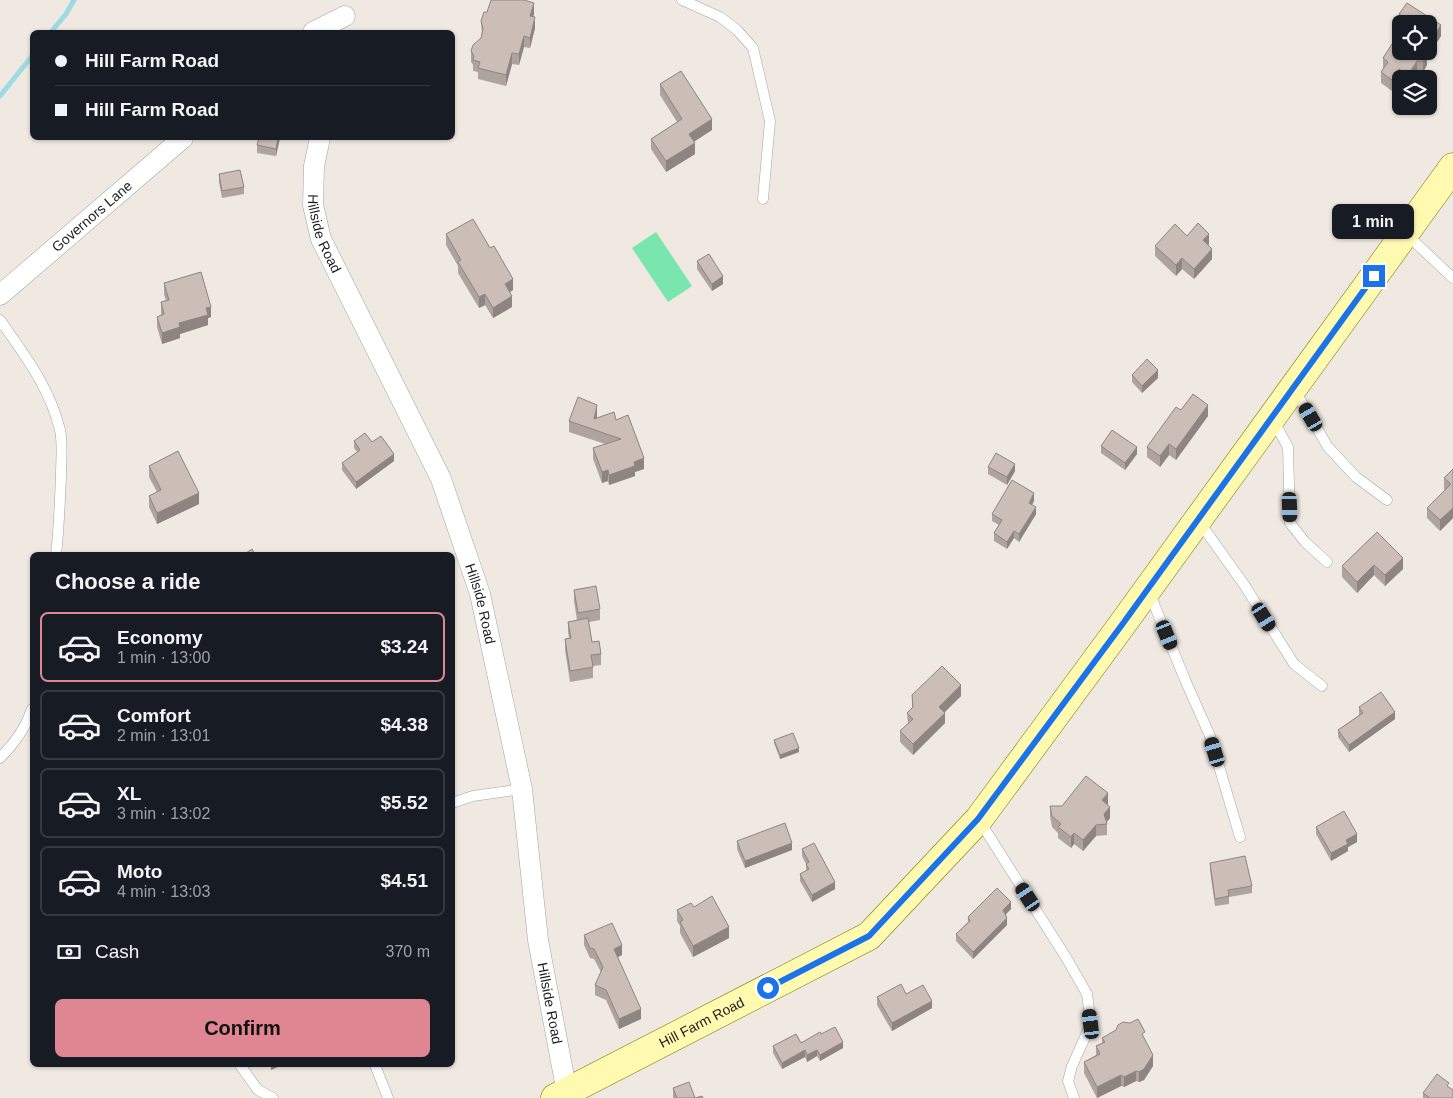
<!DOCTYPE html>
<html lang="en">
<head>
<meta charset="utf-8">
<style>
  body { margin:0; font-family:Helvetica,sans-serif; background:#20242c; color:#f1f3f6; height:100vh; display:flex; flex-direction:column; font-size:19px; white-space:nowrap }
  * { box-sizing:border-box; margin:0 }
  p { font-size:16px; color:#9ea1a6 }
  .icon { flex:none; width:28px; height:28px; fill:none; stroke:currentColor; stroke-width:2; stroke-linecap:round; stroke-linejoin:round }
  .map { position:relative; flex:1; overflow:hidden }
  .sheet { position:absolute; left:30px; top:552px; width:425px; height:515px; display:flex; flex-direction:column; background:#171b24; border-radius:8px; box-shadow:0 1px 4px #0004 }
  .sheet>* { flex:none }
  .hud { position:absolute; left:30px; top:30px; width:425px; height:110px; border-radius:8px; box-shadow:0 1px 4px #0004; display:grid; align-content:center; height:110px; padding:0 25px; background:#171b24 }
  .tools { position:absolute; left:1392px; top:15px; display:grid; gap:10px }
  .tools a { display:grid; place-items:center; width:45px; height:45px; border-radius:8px; background:#171b24; box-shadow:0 1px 4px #0004; font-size:25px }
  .end { position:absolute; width:22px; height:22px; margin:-11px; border:6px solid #1a73e8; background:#fff; box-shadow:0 0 0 2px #fff }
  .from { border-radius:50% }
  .bubble { position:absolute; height:35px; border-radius:8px; background:#171b24; box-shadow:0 1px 4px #0004; font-size:16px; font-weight:800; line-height:35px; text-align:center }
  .car { position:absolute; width:15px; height:30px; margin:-15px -8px; border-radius:6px; box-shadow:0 0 4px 1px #0007; background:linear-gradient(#222 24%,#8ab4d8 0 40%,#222 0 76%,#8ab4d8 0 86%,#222 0) }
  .hud b { display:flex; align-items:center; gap:18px; height:48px; font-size:19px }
  .hud b+b { border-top:1px solid #363941 }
  .hud i { width:12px; height:12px; background:#f1f3f6 }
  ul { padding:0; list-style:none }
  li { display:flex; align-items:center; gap:15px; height:70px; margin:0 10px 8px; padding:0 15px; border:2px solid #363941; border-radius:8px }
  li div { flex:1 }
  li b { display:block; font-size:19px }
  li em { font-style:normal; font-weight:800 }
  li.on { border-color:#df8692 }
  li>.icon { width:45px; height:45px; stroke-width:1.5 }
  h2 { padding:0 25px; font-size:22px; line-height:60px }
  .pay { display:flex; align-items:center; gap:12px; height:55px; padding:0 25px; font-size:19px }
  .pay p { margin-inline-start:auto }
  .primary-button { display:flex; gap:10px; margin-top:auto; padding:10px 25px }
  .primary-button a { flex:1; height:58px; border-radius:8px; background:#df8692; color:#111; font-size:20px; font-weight:800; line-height:58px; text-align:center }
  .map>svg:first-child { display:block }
  .pitch { fill:#78e6ae }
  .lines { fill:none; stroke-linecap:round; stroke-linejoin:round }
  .stream { stroke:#9ddae1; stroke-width:5 }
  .service-casing { stroke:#a4a4a4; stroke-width:11 }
  .minor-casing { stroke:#a4a4a4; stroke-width:21 }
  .secondary-casing { stroke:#777600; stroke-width:29 }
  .service { stroke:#fff; stroke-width:10 }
  .minor { stroke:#fff; stroke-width:20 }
  .secondary { stroke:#fffaaf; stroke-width:28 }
  .wall { fill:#afa39d }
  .shaded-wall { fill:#8e8580 }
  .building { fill:#cbbeb7; stroke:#8e8580 }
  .route { stroke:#1a73e8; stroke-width:6 }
  .labels { text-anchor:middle; stroke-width:4; stroke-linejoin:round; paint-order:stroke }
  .street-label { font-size:14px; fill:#1d1d1d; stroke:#fff }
</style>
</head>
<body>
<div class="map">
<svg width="1453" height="1098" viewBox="0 0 1453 1098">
  <rect width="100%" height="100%" fill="#efe9e1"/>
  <path class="pitch" d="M656,232L692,286L668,302L632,248Z"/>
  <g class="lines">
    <g class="stream">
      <path d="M51,32L66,14L74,0"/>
      <path d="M0,96L32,56"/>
    </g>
    <defs>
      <g id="service">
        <path d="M682,0L720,17L737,30L753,48L770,121L763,199"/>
        <path d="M1406,234L1453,278"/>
        <path d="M0,320C24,354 50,388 60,430C63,444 61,460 61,475C60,502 59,528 56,555"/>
        <path d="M1295,391L1328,447L1356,477L1387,500"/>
        <path d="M1273,420L1288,447L1290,523L1305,542L1327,562"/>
        <path d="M1198,520L1245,586L1294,664L1322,686"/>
        <path d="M1149,592L1186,682L1210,736L1240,837"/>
        <path d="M0,758C14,744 26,727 32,709"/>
        <path d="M452,803L473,796L522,789"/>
        <path d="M979,820L1067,959L1087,994L1091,1024L1072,1066L1068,1081L1074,1098"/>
        <path d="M240,1065L258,1090L273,1098"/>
        <path d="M375,1065L388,1098"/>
      </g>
      <g id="minor">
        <path d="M313,32L345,16"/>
        <path id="s1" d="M320,138L314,166L313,205L321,239L441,479L480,594L522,789L538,940L568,1098"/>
        <path id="s2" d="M0,295L183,138"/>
      </g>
      <g id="secondary">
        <path id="s3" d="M555,1098L869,936L979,819L1124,622L1453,167"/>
      </g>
    </defs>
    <use href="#service" class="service-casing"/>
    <use href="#minor" class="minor-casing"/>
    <use href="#secondary" class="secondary-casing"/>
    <use href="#service" class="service"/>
    <use href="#minor" class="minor"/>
    <use href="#secondary" class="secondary"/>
  </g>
  <g class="wall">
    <path d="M525,0L534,14L533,16L535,28L530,48L524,47L519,65L512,64L506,86L478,79V72L473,71V65L471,62V51L481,38L482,34L481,21L487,12Z"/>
    <path d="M1399,14L1441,36L1427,57V65L1423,72H1417L1412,79H1401V82L1399,80L1392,91L1381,83V72L1383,69V58L1397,37H1396V26L1399,21Z"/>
    <path d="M660,84L712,130L694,141L695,154L666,172L651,149V139L677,122L660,95Z"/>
    <path d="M259,138H280L276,156L257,153V145Z"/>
    <path d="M219,174L244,187V194L222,198L219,182Z"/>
    <path d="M446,234L513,290L510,292L512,307L493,318L485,305L479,308L458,273V266L446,245Z"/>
    <path d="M1187,236L1209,244L1208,245L1212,259L1194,279L1182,269L1176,276L1155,256V246Z"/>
    <path d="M697,261L723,284L712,291L697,269Z"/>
    <path d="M164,283L211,317L208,318V325L180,334V338L162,344L157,327V317L161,315V302L166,301L164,294Z"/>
    <path d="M1132,375L1158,378L1142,393L1132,382Z"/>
    <path d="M1181,410L1208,416L1176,460L1169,455L1160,467L1147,457V447Z"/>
    <path d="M597,416L596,418L616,420L644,469L635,472V476L609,485L608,481L602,483L593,459V448L605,444L569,432V421Z"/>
    <path d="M354,441L394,461L356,489L342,470V463L357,452L354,448Z"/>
    <path d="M1101,446L1137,454L1125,470L1101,453Z"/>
    <path d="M149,466L199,504L157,524L149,507V496L157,492L149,477Z"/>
    <path d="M988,467L1015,471L1007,485L988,474Z"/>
    <path d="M1453,469V518L1440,531L1427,518V508L1445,490L1444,489V478Z"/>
    <path d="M1034,501L1032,505L1036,514L1019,542L1014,538L1007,549L994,541V533L999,525L992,521V514Z"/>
    <path d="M1377,532L1403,569L1385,586L1374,575L1357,593L1342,577V566Z"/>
    <path d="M574,590L600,609V620L589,622L592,642L601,654V665L593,666V678L570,682L565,650V639L569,638L568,632V622L577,620L574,601Z"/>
    <path d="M912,695L961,696L944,712L945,723L913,755L900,742V731L908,724L907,713L912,708Z"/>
    <path d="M1359,707L1395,719L1349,752L1338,737V730L1359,715Z"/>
    <path d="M774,740L799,752L780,759L774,743Z"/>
    <path d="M1107,804L1110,818L1107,822V835L1096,836L1083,851L1074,844L1071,848L1058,838V833L1052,827L1050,816V806H1062L1108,804Z"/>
    <path d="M1316,827L1357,842L1348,847V851L1331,861L1316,834Z"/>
    <path d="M737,841L792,850L745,868L737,849Z"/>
    <path d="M802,849L835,889L812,902L800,881V874L806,871V864L802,856Z"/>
    <path d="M1210,863L1252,886V893L1229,897V904L1215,906L1210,870Z"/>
    <path d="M694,907L729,938L693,957L680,933V926L677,921V910Z"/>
    <path d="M1011,909L1006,914L1007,925L973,959L956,941V934L968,922V917Z"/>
    <path d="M584,935L622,955L617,957L641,1019L619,1029L606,1000L595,995V985L601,972L594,959L590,958L584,945Z"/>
    <path d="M906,994L932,1008L892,1031L877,1005V997Z"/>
    <path d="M821,1034L843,1048L820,1061L817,1056L807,1062L805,1057L782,1069L773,1053V1046L801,1043Z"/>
    <path d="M1102,1038L1145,1040L1153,1066L1144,1080L1139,1082L1136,1081L1124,1087L1121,1086L1097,1098L1084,1073V1062L1096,1055V1046L1102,1043Z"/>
    <path d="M1449,1087L1453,1098H1423V1093Z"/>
    <path d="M673,1088L695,1098H703H673Z"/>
  </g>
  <g class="shaded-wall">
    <path d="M534,3V14L530,27V16Z"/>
    <path d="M535,17V28L530,48V38Z"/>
    <path d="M1441,25V36L1427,57V65L1423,72V61L1426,51H1429V44Z"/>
    <path d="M524,36V47L519,65V54Z"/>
    <path d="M512,53V64L506,86V75Z"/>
    <path d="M1417,61V72L1412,79H1408V75Z"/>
    <path d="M1399,69V80L1392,91V80Z"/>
    <path d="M712,119V130L689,145V134Z"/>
    <path d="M278,138H280L276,156V149Z"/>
    <path d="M695,143V154L666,172V161Z"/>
    <path d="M1209,234V244L1203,251V240Z"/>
    <path d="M1212,249V259L1194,279V269Z"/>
    <path d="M1182,258V269L1176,276V265Z"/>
    <path d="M723,276V284L712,291V284Z"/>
    <path d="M513,279V290L505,295V284Z"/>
    <path d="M485,294V305L479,308V297Z"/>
    <path d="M512,296V307L493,318V308Z"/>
    <path d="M211,307V317L208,318V325L180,334V338L162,344V333L206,308Z"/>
    <path d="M1158,370V378L1142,393V386Z"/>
    <path d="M597,405V416L594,430V419Z"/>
    <path d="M1208,405V416L1176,460V449Z"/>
    <path d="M1169,444V455L1160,467V456Z"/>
    <path d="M1137,447V454L1125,470V463Z"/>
    <path d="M394,454V461L356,489V482Z"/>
    <path d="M644,458V469L635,472V476L609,485V475L634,462Z"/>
    <path d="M1015,464V471L1007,485V477Z"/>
    <path d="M608,470V481L602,483V472Z"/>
    <path d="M199,493V504L157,524V513Z"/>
    <path d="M1034,493V501L1029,510V503Z"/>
    <path d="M1036,507V514L1019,542V534Z"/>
    <path d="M1453,508V518L1440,531V520Z"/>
    <path d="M1014,531V538L1007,549V542Z"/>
    <path d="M1403,558V569L1385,586V575Z"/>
    <path d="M1374,565V575L1357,593V582Z"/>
    <path d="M961,685V696L939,718V707Z"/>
    <path d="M1395,712V719L1349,752V745Z"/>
    <path d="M945,713V723L913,755V744Z"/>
    <path d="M799,748V752L780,759V755Z"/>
    <path d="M1108,793V804L1102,811V800Z"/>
    <path d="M1110,807V818L1104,825V814Z"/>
    <path d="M1096,825V836L1083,851V840Z"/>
    <path d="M1074,833V844L1071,848V837Z"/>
    <path d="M1357,834V842L1348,847V851L1331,861V853L1346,840Z"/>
    <path d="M792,843V850L745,868V861Z"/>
    <path d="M835,882V889L812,902V895Z"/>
    <path d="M1011,902V909L1003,917V910Z"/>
    <path d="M1007,918V925L973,959V952Z"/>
    <path d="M729,927V938L693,957V946Z"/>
    <path d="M622,945V955L614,959V949Z"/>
    <path d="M932,1001V1008L892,1031V1023Z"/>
    <path d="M641,1009V1019L619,1029V1019Z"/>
    <path d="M843,1042V1048L820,1061V1055Z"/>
    <path d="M805,1050V1057L782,1069V1063Z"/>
    <path d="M817,1050V1056L807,1062V1055Z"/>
    <path d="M1153,1055V1066L1144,1080L1139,1082V1072Z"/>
    <path d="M271,1065H282L271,1070Z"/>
    <path d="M1136,1071V1081L1124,1087V1077Z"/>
    <path d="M1121,1075V1086L1097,1098V1087Z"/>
  </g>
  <g class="building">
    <path d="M491,0H524L534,3L530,16L535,17L530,38L524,36L519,54L512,53L506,75L478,68L480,62L473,60L474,56L471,51L473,45L481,38L483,29L481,21L484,12H487Z"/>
    <path d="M1407,3L1441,25L1429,44V24H1401V29L1396,26L1402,16L1399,14Z"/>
    <path d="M1401,30V51H1426L1427,54L1423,61H1417L1408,75L1399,69L1392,80L1381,72L1388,62L1383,58Z"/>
    <path d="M681,71L712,119L689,134L695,143L666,161L651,139L682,119L660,84Z"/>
    <path d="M259,138H278L276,149L257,145Z"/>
    <path d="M240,170L244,187L222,191L219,174Z"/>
    <path d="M473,219L490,248L494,246L513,279L505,284L512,296L493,308L485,294L479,297L458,262L461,260L446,234Z"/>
    <path d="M1198,223L1209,234L1203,240L1212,249L1194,269L1182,258L1176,265L1155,246L1175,224L1187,236Z"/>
    <path d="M709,254L723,276L712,284L697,261Z"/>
    <path d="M201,272L211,307L206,308L208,315L179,323L180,327L162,333L157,317L164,314L161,302L169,300L164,283Z"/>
    <path d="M1147,359L1158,370L1142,386L1132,375Z"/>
    <path d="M1193,394L1208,405L1176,449L1169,444L1160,456L1147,447L1176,407L1181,410Z"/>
    <path d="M578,397L597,405L594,419L614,412L616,420L628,415L644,458L634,462L635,466L609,475L608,470L602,472L593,448L621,439L569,421Z"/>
    <path d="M1112,430L1137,447L1125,463L1101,446Z"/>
    <path d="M365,433L372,442L381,436L394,454L356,482L342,463L360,450L354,441Z"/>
    <path d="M178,451L199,493L157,513L149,496L161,490L149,466Z"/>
    <path d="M996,453L1015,464L1007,477L988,467Z"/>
    <path d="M1453,469V508L1440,520L1427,508L1451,484L1444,478Z"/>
    <path d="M1012,480L1034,493L1029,503L1036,507L1019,534L1014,531L1007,542L994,533L1002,520L992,514Z"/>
    <path d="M1377,532L1403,558L1385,575L1374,565L1357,582L1342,566Z"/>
    <path d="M252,549L255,555H243Z"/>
    <path d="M596,586L600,609L578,613L574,590Z"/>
    <path d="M588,618L592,642L599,641L601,654L591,655L593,667L570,671L565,639L571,638L568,622Z"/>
    <path d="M942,666L961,685L939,707L945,713L913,744L900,731L913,719L907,713L913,707L912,695Z"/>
    <path d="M1381,692L1395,712L1349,745L1338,730L1363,713L1359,707Z"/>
    <path d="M793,733L799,748L780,755L774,740Z"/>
    <path d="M1086,776L1108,793L1102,800L1110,807L1104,814L1107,824L1096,825L1083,840L1074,833L1071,837L1058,827L1061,824L1052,816L1050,806H1062Z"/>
    <path d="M1344,811L1357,834L1346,840L1348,844L1331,853L1316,827Z"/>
    <path d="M785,823L792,843L745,861L737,841Z"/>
    <path d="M814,843L835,882L812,895L800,874L809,869L806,864L809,862L802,849Z"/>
    <path d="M1245,856L1252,886L1228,890L1229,896L1215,899L1210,863Z"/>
    <path d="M997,888L1011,902L1003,910L1007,918L973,952L956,934L970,921L968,917Z"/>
    <path d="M712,896L729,927L693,946L680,922L683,920L677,910L691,903L694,907Z"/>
    <path d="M612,923L622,945L614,949L641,1009L619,1019L606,990L595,985L603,967L594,949L590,948L584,935Z"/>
    <path d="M901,984L906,994L923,985L932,1001L892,1023L877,997Z"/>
    <path d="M1138,1019L1145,1032L1142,1034L1153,1055L1144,1069L1139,1072L1136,1071L1124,1077L1121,1075L1097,1087L1084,1062L1100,1054L1096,1046L1105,1042L1102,1038L1116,1030L1118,1025L1123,1022L1130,1023Z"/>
    <path d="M835,1027L843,1042L820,1055L817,1050L807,1055L805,1050L782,1063L773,1046L796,1034L801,1043L820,1032L821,1034Z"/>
    <path d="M1437,1074L1449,1083L1447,1086L1453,1090V1098H1430L1423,1093Z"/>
    <path d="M689,1082L695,1098L702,1096L703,1098H677L673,1088Z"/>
  </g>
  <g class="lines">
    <path class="route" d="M768,988L869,936L978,819L1124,622L1374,276"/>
  </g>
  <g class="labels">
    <g class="street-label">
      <text dy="5" stroke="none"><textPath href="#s2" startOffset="121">Governors Lane</textPath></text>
      <text dy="5" stroke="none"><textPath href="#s1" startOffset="98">Hillside Road</textPath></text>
      <text dy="5" stroke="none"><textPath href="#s1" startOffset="502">Hillside Road</textPath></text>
      <text dy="5" stroke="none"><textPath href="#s1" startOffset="908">Hillside Road</textPath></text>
      <text dy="5" stroke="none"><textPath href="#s3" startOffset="165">Hill Farm Road</textPath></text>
    </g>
  </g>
</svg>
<div class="tools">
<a><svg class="icon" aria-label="locate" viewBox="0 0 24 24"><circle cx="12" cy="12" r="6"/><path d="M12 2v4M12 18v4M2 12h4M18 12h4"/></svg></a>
<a><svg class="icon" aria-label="layers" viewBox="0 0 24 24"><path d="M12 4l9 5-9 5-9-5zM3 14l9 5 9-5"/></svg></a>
</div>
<i class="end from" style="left:768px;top:988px"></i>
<i class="end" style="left:1374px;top:276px"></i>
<div class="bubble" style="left:1332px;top:204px;width:82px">1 min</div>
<i class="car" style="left:1311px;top:417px;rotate:330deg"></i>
<i class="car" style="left:1290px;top:507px;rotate:178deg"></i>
<i class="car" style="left:1264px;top:617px;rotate:148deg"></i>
<i class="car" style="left:1167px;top:635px;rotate:158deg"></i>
<i class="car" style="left:1215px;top:752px;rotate:343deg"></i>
<i class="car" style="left:1028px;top:897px;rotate:327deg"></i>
<i class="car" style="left:1091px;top:1024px;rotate:353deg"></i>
<div class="hud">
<b><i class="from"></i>Hill Farm Road</b>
<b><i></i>Hill Farm Road</b>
</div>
<section class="sheet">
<h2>Choose a ride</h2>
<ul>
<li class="on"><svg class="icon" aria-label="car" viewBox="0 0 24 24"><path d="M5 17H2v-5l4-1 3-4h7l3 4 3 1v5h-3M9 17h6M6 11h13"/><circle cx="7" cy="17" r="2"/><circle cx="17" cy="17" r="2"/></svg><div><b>Economy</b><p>1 min · 13:00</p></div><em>$3.24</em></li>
<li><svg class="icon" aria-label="car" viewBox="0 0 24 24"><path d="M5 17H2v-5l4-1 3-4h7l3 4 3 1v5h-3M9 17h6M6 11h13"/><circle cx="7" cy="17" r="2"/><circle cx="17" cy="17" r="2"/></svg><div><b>Comfort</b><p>2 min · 13:01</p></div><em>$4.38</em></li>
<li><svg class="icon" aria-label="car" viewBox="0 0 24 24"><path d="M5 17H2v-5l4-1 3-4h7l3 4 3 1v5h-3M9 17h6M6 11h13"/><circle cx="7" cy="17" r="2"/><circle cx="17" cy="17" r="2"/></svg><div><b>XL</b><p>3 min · 13:02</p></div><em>$5.52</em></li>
<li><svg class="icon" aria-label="car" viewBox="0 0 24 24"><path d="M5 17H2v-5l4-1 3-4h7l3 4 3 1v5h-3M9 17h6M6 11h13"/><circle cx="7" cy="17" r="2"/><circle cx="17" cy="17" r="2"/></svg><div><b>Moto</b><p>4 min · 13:03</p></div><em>$4.51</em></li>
</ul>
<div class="pay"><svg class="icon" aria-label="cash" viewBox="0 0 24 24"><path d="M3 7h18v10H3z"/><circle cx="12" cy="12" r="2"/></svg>Cash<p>370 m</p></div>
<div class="primary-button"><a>Confirm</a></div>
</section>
</div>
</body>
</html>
